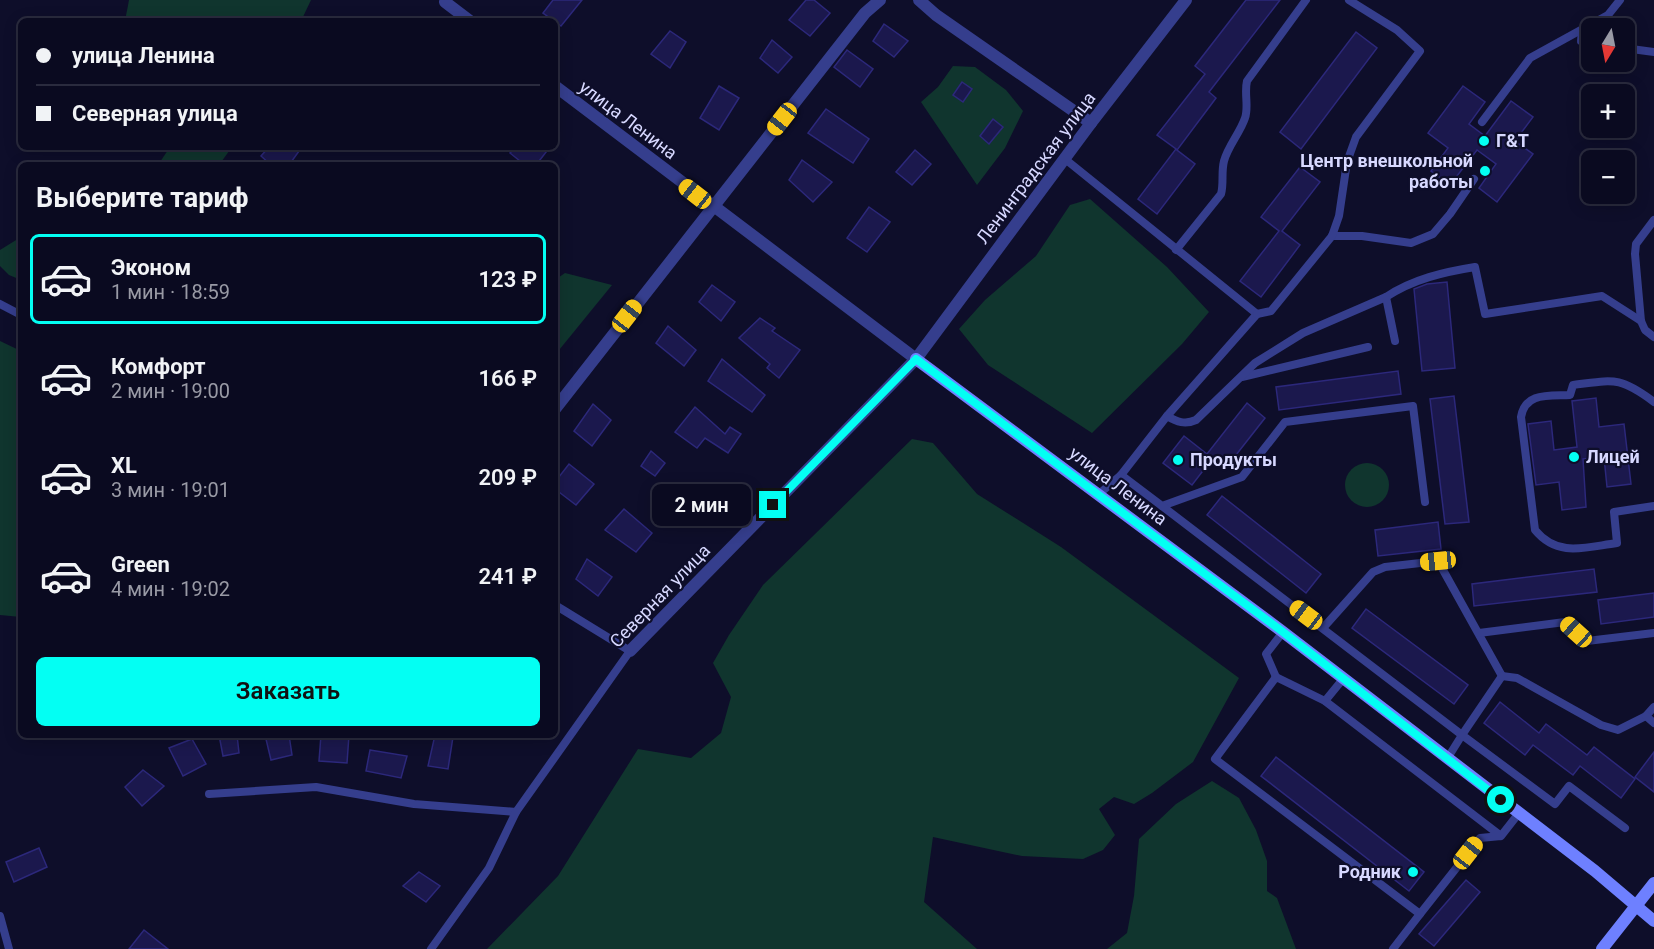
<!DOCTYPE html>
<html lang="ru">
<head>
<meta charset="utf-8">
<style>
  body { margin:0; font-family:Roboto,sans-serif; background:#18182d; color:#f1f3f6; height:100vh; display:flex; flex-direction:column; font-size:22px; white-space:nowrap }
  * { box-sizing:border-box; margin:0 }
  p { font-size:20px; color:#999aa5 }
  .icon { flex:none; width:33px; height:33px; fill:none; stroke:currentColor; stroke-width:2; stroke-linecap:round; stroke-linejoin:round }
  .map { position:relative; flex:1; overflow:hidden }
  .drawer { position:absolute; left:18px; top:162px; width:540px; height:576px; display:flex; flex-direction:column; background:#0a0a20; border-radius:9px; box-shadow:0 3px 15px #0003,0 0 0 2px #2a2b3e }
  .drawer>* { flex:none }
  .banner { position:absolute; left:18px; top:18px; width:540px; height:132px; border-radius:9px; box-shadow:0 3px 15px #0003,0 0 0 2px #2a2b3e; display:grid; align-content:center; height:132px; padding:0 18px; background:#0a0a20 }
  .needle { width:39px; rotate:190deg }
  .tools { position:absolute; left:1581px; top:18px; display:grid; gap:12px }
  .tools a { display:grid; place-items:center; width:54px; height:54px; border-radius:9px; background:#0a0a20; box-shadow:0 3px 15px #0003,0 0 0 2px #2a2b3e; font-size:30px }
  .end { position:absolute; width:27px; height:27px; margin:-14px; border:8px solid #03fff3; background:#111; box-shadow:0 0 0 3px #111 }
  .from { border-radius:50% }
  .bubble { position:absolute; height:42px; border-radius:9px; background:#0a0a20; box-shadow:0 3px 15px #0003,0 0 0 2px #2a2b3e; font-size:20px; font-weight:600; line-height:42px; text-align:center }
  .car { position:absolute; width:18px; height:36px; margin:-18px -9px; border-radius:8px; box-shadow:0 0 4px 2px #0007; background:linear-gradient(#f5c518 24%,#345 0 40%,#f5c518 0 76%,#345 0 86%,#f5c518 0) }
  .banner b { display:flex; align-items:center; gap:21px; height:57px; font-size:22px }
  .banner b+b { border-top:2px solid #2a2b3e }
  .banner i { width:15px; height:15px; background:#f1f3f6 }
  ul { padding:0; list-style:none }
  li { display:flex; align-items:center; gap:18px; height:90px; margin:0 12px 9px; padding:0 6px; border:3px solid transparent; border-radius:9px }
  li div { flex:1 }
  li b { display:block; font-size:22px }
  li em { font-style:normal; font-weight:600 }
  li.selected { border-color:#03fff3 }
  li>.icon { width:54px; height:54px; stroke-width:1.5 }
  h2 { padding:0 18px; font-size:27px; line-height:72px }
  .action { display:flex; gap:12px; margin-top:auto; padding:12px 18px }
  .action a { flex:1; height:69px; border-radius:9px; background:#03fff3; color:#111; font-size:24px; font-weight:600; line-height:69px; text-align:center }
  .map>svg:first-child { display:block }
  .green { fill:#10352e }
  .building { fill:#1b184d; stroke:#2c287b; stroke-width:1.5 }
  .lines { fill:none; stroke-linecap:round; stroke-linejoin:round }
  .lane { stroke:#353e8d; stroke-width:8 }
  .street { stroke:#353e8d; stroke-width:12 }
  .secondary { stroke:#6e80ff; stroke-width:12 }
  .route { stroke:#03fff3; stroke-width:8 }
  .poi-dot { fill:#03fff3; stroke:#0e0e2a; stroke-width:2 }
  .labels { text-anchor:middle; stroke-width:4.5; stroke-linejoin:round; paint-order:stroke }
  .street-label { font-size:18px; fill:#d7d8ff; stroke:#0e0e2a }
  .poi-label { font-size:18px; font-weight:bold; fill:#d7d8ff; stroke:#0e0e2a; text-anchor:start }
</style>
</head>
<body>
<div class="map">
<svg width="1654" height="949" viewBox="0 0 1654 949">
  <rect width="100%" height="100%" fill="#0e0e2a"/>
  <g class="green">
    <path d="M129,0H311L301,21H125Z"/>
    <path d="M953,66L975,67L1006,90L1023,111L1005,148L977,185L921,102L938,87Z"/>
    <path d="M170,147H232L219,165H158Z"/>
    <path d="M1090,199L1167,267L1209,312L1182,344L1092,433L988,365L959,329L985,300L1036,256L1070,205Z"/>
    <path d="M21,237V280L9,275L0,266V250Z"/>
    <path d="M565,273L612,285L555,355V280Z"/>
    <path d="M0,341L21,351V617L0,615Z"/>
    <path d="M912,439L933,443L977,494L1061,547L1239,678L1193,762L1152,793L1134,804L1114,797L1099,809L1115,835L1103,850L1083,859L1022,856L933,837L924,902L977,949H487L558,876L638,749L691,758L721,733L731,697L713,663L729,635L763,585Z"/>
    <circle cx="1367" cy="485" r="22"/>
    <path d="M1212,781L1239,798L1256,830L1267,861V891L1277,898L1296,949H1107L1127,933L1134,896L1139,839L1176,804Z"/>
  </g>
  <g class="building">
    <path d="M553,0H582L561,26L543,13Z"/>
    <path d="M806,0H814L830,13L810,36L789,20Z"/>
    <path d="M1246,0H1280L1209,92L1216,98L1177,150L1195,164L1157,214L1138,199L1176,149L1157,135L1205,74L1195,66Z"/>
    <path d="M884,24L908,41L894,57L873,41Z"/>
    <path d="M670,31L686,42L670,68L651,54Z"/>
    <path d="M1356,32L1377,48L1301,149L1280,132Z"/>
    <path d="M772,40L792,57L778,73L760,58Z"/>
    <path d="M847,50L873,69L860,87L834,67Z"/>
    <path d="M962,82L972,89L963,102L953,95Z"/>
    <path d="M719,86L739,98L719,130L700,118Z"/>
    <path d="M1463,86L1485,102L1469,124L1485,136L1511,101L1533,117L1515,141L1533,154L1497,202L1479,188L1496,164L1477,150L1450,185L1431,171L1448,148L1428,133Z"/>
    <path d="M826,109L869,139L853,163L808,133Z"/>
    <path d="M993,119L1003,127L989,144L980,136Z"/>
    <path d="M269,147H302L289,165H271L261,156Z"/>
    <path d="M516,147H550L536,165H525L510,153Z"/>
    <path d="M915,150L931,164L912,185L896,172Z"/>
    <path d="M802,160L832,182L813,202L789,180Z"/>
    <path d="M1300,167L1320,182L1282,231L1300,245L1261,297L1240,281L1279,231L1261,217Z"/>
    <path d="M869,207L890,222L867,252L847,238Z"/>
    <path d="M1447,282L1455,368L1422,371L1414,289L1427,284Z"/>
    <path d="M712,285L735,302L721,321L699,302Z"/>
    <path d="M760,318L775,328L772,331L800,350L779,378L767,368L770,364L739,338Z"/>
    <path d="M668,326L696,350L684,366L656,343Z"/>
    <path d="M722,359L765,395L752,412L708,381Z"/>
    <path d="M1398,371L1401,394L1279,410L1276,387Z"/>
    <path d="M1454,396L1469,522L1445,524L1430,399Z"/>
    <path d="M1596,398L1599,427L1624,424L1631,484L1607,487L1604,457L1583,459L1586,507L1562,510L1559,482L1536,485L1528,424L1551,421L1554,450L1577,447L1572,401Z"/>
    <path d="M1247,403L1265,418L1225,469L1212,459L1192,485L1163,463L1184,436L1207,454Z"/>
    <path d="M593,404L611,420L592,446L574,431Z"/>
    <path d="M695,407L725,434L730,427L741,434L728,453L705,438L697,448L675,432Z"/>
    <path d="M651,451L665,463L655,476L641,466Z"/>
    <path d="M569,464L594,484L576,505L555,489V482Z"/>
    <path d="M1222,496L1321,574L1306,593L1207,515Z"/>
    <path d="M624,509L652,533L636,552L605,530Z"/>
    <path d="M1438,522L1441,549L1378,556L1375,530Z"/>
    <path d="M587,559L612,577L598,596L576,579Z"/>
    <path d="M1594,569L1597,592L1474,606L1472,584Z"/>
    <path d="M1654,593V617L1601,624L1598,600Z"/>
    <path d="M1366,609L1468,685L1454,704L1352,628Z"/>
    <path d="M1500,702L1539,733L1546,724L1587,755L1594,747L1635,779L1621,798L1580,766L1573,775L1533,745L1525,755L1484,723Z"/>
    <path d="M219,735H237L239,753L223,756Z"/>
    <path d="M265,735H289L292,755L271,760Z"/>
    <path d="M321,735H349L347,763L319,761Z"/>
    <path d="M435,735L453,737L448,769L428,766Z"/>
    <path d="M192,739L206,764L183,776L169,748Z"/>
    <path d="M370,750L407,756L401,778L366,771Z"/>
    <path d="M1654,752V792L1635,777Z"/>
    <path d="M1276,757L1424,872L1409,891L1261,776Z"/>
    <path d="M143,770L164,786L142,806L125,787Z"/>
    <path d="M39,848L47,867L14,882L6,862Z"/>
    <path d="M419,872L440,886L426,902L403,886Z"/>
    <path d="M1466,880L1480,892L1434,946L1419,934Z"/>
    <path d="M144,930L168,949H129Z"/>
  </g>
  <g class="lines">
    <g class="lane">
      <path d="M1582,30L1581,41L1592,43"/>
      <path d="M1624,48L1654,52"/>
      <path d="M1482,122L1530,58L1608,15L1620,0"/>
      <path d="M1065,159L1257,314L1167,416L1121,475L1099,494"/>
      <path d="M1654,220L1636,244L1635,254L1641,321L1645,330L1654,337"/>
      <path d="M1332,236H1362L1411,243L1433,234L1450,214L1474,179"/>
      <path d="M1176,250L1221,194C1224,183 1221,173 1224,161C1228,146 1240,133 1245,118C1249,107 1244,93 1247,81L1306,0"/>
      <path d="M1386,297C1413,279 1444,272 1475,267L1485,314L1602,296L1641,321"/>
      <path d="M0,304L21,315"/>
      <path d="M1257,314L1271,311L1332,236L1339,216L1347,162L1356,137L1420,51L1397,30L1349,0"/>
      <path d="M1242,377L1368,347"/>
      <path d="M1654,402C1619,376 1614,380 1573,385L1570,395C1549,396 1525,392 1521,417L1535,530C1558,558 1586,547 1617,543L1614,512L1654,506"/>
      <path d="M1167,416C1177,422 1185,425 1196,420L1255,363L1303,333L1386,297L1395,341"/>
      <path d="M1121,475L1162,506L1242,477L1285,422L1413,406L1425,502"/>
      <path d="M1162,506L1462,735L1447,759"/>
      <path d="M1323,628L1373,572L1385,567L1438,561L1502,676"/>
      <path d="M1479,633L1565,622L1587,641L1654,633"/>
      <path d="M1502,676L1462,735L1555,804L1569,786L1625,828"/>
      <path d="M1502,676L1517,678L1601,725L1618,730L1646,716L1654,707"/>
      <path d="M1276,677L1266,654L1283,632"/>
      <path d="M1325,701L1343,679"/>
      <path d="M1646,716L1654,723"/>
      <path d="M209,794L316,787L414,804L516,812"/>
      <path d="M1501,836L1325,701L1276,677L1215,759L1420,914L1480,838L1501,836L1519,813"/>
      <path d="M0,916L9,949"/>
      <path d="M431,949L489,868L516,812L630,651L555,605"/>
      <path d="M1393,949L1420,914"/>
    </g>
    <g class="street">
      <path d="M919,0L936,15L1091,123"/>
      <path d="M445,2L470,21"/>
      <path d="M555,86L916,359"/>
      <path d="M555,409L865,13L880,0"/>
      <path d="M630,651L916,359L1091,123L1186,0"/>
    </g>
    <g class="secondary">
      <path d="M916,359L1283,632L1595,871L1654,921"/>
      <path d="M1602,949L1654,883"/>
    </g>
  </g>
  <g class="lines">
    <path class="route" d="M773,505L916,359L1283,632L1501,800"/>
  </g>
  <g class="poi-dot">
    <circle cx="1484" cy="141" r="6"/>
    <circle cx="1485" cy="171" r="6"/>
    <circle cx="1574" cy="457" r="6"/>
    <circle cx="1178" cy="460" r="6"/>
    <circle cx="1413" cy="872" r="6"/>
  </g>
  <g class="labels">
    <g class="street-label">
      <text transform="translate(628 120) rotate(37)" y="6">улица Ленина</text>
      <text transform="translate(1036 168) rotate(-53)" y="6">Ленинградская улица</text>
      <text transform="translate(1118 486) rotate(37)" y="6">улица Ленина</text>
      <text transform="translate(660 596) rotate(-46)" y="6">Северная улица</text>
    </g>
    <g class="poi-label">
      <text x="1496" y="147">Г&amp;Т</text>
      <text x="1473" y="167" text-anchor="end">Центр внешкольной<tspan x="1473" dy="21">работы</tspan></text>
      <text x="1586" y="463">Лицей</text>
      <text x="1190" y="466">Продукты</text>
      <text x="1401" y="878" text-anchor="end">Родник</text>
    </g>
  </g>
</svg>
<div class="tools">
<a><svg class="needle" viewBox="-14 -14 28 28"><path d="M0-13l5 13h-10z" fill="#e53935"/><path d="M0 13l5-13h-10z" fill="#999aa5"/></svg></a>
<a>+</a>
<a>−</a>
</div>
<i class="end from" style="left:1501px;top:800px"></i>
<i class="end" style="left:773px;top:505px"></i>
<div class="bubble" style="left:652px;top:484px;width:99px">2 мин</div>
<i class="car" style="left:782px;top:119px;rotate:218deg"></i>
<i class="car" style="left:695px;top:194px;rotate:308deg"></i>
<i class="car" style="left:627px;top:316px;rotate:38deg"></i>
<i class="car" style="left:1438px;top:561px;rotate:264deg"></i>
<i class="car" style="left:1306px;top:615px;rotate:307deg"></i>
<i class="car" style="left:1576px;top:632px;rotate:312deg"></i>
<i class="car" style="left:1468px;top:853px;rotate:38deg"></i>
<div class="banner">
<b><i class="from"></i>улица Ленина</b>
<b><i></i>Северная улица</b>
</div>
<section class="drawer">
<h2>Выберите тариф</h2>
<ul>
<li class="selected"><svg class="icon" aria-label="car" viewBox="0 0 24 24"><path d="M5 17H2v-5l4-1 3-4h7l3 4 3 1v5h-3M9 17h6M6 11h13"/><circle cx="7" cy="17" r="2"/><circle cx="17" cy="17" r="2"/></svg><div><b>Эконом</b><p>1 мин · 18:59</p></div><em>123 ₽</em></li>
<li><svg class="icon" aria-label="car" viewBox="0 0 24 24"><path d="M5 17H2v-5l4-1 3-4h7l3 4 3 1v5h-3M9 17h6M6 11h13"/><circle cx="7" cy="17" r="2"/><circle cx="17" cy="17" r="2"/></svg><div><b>Комфорт</b><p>2 мин · 19:00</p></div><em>166 ₽</em></li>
<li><svg class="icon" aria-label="car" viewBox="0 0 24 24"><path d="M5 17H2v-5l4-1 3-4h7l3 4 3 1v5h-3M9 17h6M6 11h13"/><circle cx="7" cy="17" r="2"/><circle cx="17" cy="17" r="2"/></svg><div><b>XL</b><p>3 мин · 19:01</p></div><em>209 ₽</em></li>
<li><svg class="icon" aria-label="car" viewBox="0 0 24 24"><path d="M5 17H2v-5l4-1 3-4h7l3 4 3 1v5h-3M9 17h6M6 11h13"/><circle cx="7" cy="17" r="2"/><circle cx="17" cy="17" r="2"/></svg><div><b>Green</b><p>4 мин · 19:02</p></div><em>241 ₽</em></li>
</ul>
<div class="action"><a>Заказать</a></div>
</section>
</div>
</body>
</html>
